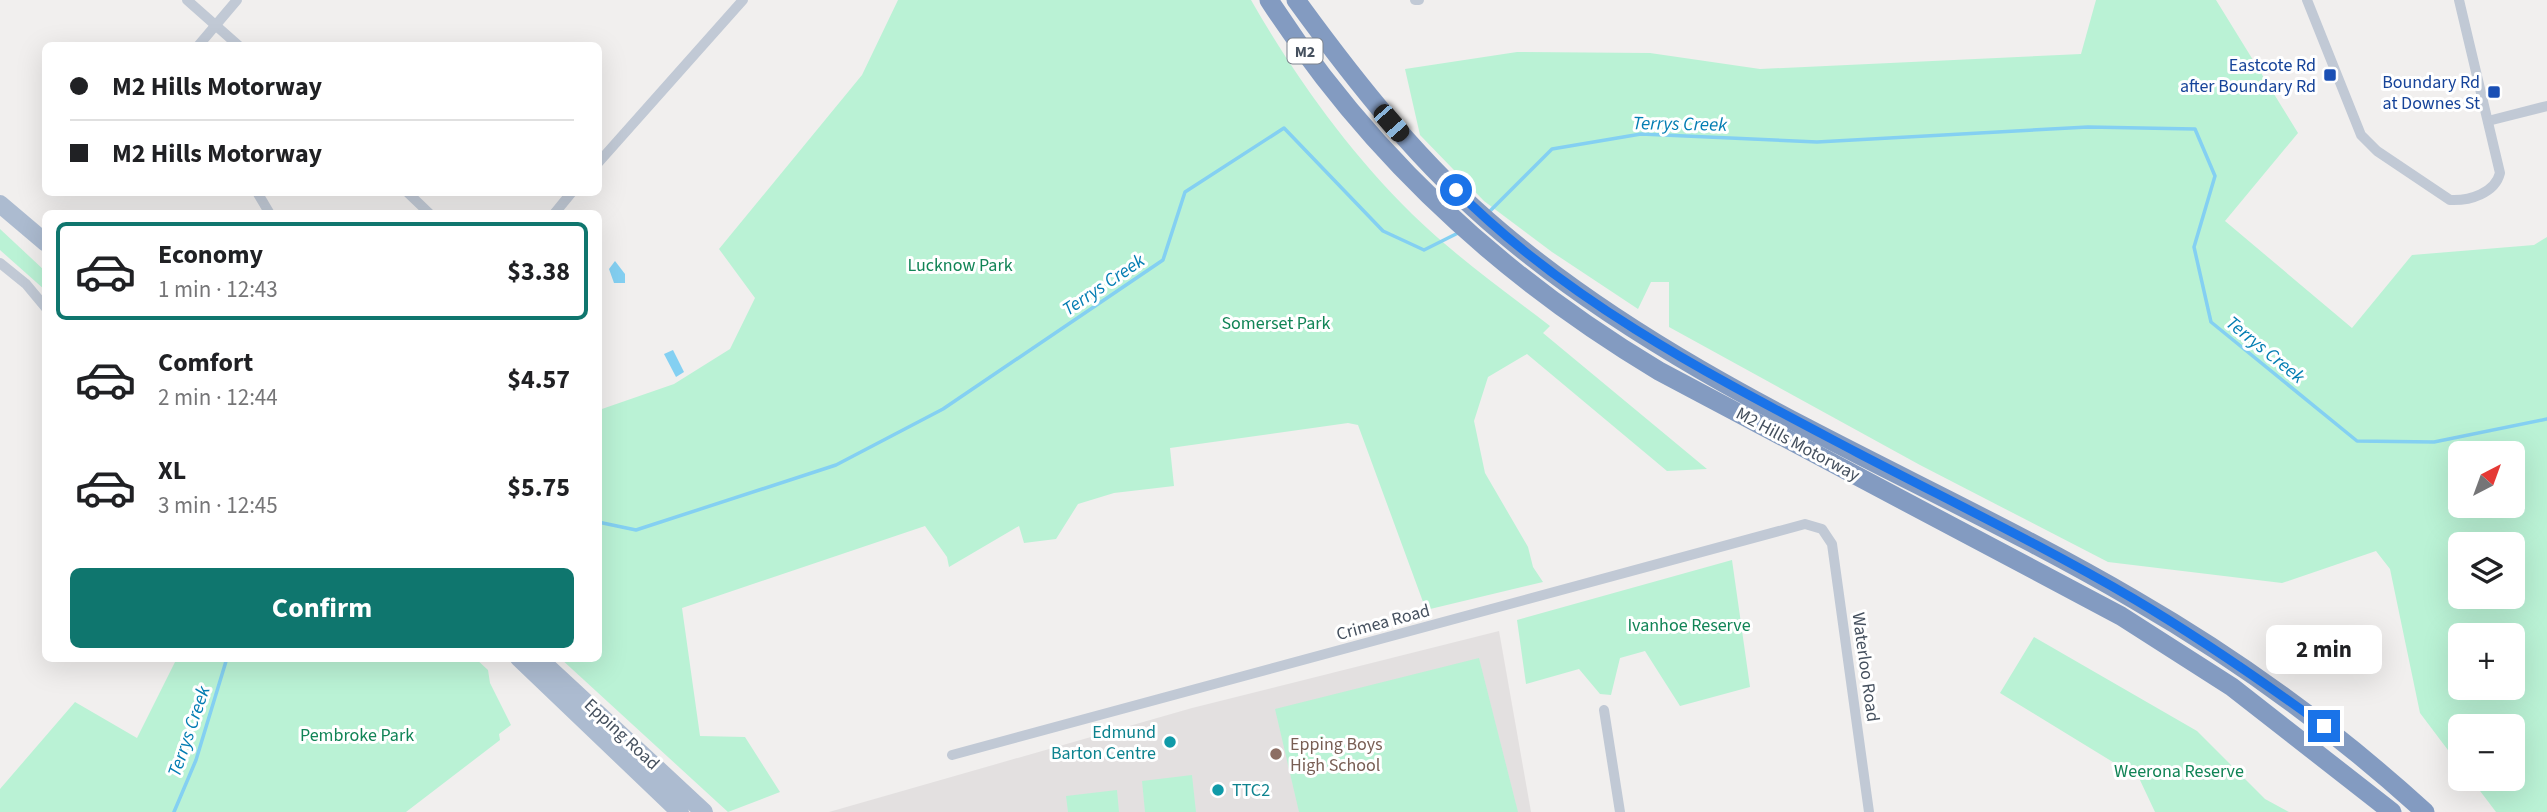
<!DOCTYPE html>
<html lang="en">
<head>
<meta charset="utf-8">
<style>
  body { margin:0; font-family:"Source Sans 3",sans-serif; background:#f6f6f6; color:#202124; height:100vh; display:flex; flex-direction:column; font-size:26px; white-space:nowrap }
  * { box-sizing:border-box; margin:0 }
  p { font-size:23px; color:#757577 }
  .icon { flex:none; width:38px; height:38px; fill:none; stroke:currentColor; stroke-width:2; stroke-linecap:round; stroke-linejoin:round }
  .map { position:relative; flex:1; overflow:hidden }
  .drawer { position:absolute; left:42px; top:210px; width:560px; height:452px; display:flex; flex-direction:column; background:#fff; border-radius:10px; box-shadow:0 7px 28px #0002 }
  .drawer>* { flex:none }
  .hud { position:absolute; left:42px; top:42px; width:560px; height:154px; border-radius:10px; box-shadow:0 7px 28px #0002; display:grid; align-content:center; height:154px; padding:0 28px; background:#fff }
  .needle { width:46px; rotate:41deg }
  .buttons { position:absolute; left:2448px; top:441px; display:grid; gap:14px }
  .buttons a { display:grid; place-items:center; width:77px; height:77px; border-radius:10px; background:#fff; box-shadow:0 7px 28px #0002; font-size:35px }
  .end { position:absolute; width:32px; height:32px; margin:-16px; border:9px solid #1a73e8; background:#fff; box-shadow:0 0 0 4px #fff }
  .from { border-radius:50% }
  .bubble { position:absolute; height:49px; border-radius:10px; background:#fff; box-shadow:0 7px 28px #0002; font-size:23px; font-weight:700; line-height:49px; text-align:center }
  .car { position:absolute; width:21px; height:42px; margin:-21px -10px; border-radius:9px; box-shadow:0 0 5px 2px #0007; background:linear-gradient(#222 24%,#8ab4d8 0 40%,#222 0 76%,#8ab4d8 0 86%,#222 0) }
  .hud b { display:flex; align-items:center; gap:24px; height:66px; font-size:26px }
  .hud b+b { border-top:2px solid #e0e0e0 }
  .hud i { width:18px; height:18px; background:#202124 }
  ul { padding:12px 0 0; list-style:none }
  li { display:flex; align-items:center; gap:21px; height:98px; margin:0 14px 10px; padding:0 14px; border:4px solid transparent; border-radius:10px }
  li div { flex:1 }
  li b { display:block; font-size:26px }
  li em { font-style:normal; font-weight:700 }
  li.on { border-color:#0f766e }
  li>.icon { width:63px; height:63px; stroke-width:1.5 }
  .cta { display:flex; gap:14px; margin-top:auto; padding:14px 28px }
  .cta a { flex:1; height:80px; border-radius:10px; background:#0f766e; color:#fff; font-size:28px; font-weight:700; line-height:80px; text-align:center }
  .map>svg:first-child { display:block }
  .education { fill:#e3e0e0 }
  .green { fill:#baf2d5; fill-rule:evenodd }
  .water { fill:#84d0f2 }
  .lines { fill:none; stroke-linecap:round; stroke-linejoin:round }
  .stream { stroke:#84d0f2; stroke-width:3.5 }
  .street { stroke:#c1c9d5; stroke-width:10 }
  .primary { stroke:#acbbd0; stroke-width:18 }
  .highway { stroke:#839bc1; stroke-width:19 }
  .route { stroke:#1a73e8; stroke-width:9 }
  .transit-dot { fill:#1a4fb4; stroke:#fff; stroke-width:2.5 }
  .culture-dot { fill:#0f9aa8; stroke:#fff; stroke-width:2.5 }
  .education-dot { fill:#8d6e63; stroke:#fff; stroke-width:2.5 }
  .labels { text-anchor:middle; stroke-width:6; stroke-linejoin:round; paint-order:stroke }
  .shield { fill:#fff; stroke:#7d848e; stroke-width:2 }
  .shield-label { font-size:16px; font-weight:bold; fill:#45505e }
  .transit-label { font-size:18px; fill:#164399; stroke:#fff; text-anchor:end }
  .park-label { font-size:18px; fill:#118456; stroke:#fff }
  .street-label { font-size:18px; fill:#45505e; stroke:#fff }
  .culture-label { font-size:18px; fill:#0d838f; stroke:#fff; text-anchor:end }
  .education-label { font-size:18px; fill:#785e54; stroke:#fff; text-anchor:start }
  .water-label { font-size:19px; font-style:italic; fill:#037db3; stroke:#fff }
</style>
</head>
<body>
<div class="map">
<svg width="2547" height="812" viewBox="0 0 2547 812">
  <rect width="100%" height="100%" fill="#f1efee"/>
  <path class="education" d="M1499,631L1531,812H829L1192,708Z"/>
  <g class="green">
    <path d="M898,0H1251C1295,77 1349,152 1412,214C1454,255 1503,290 1550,326L1543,333L1707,469L1667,471L1527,354L1488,377L1474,421L1485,473L1528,547L1533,567L1543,582L1426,610L1358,425L1348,423L1170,448L1174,486L1114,493L1078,504L1056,539L1024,543L1019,526L949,567L947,557L925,526L682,608L700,736L745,737L780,792L728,812L560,658H598L599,410L674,384L730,349L755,298L719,249L862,75Z"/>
    <path d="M2096,0H2216L2298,133L2225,221L2352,328L2412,255L2534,245L2547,237V812H2496L2471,779H2513V726H2460V766L2420,713L2390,569L2376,551L2282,583L2108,562L1920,465L1669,327V282H1651L1638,309L1552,252L1484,201L1420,135L1405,69L1517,52L1650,53L1760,69L2081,54ZM2460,453H2513V506H2460ZM2460,544H2513V597H2460ZM2460,635H2513V688H2460Z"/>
    <path d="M0,229L45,271V290L0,250Z"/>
    <path d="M1732,560L1750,687L1680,706L1645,651L1620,658L1611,695L1600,694L1579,669L1526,684L1517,620Z"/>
    <path d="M2034,637L2197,731L2265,799L2289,812H2155L2139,778L2000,693Z"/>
    <path d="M177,658H475L488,670L490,683L511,725L499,734L500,740L406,812H0V789L75,702L137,738Z"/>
    <path d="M1479,658L1518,812H1299L1275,709Z"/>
    <path d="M1192,775L1196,812H1145L1142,781Z"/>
    <path d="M1117,790L1119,812H1068L1066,796Z"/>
  </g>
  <g class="water">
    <path d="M615,261L625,274V283H614L609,269Z"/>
    <path d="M673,350L684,372L676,377L664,354Z"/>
  </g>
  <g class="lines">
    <g class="stream">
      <path d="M1488,213L1552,149L1641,134L1817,142L2088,127L2195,129L2215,176L2194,247L2211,322L2357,441L2434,442L2547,419"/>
      <path d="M598,522L636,530L836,465L943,409L1163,260L1185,192L1284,128L1383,231L1424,250L1458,233"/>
      <path d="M174,812L196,760L227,658"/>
    </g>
    <g class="street">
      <path d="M187,0L239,46"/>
      <path d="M1415,0H1419"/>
      <path d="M2307,0L2361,135L2377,151L2450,200C2470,201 2495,193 2500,173L2459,0"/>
      <path d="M198,46L237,0"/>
      <path d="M2488,121L2547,106"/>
      <path d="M598,163L743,0"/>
      <path d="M257,192L270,214"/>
      <path d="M407,192L430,214"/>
      <path d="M554,214L572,192"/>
      <path d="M0,263L26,284L46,308"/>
      <path d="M1604,710L1620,812"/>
      <path d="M952,755L1805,524L1822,529L1832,544L1869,812"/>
    </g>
    <g class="primary">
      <path d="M0,204L46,243"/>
      <path d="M519,658L680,812"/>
      <path d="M538,658L704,812"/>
    </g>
    <g class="highway">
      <path d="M1269,0C1369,155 1502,277 1659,371L2121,616L2232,687L2392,812"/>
      <path d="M1296,0C1357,84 1421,165 1501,232C1689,391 1925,477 2135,600C2239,660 2336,731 2425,812"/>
    </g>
  </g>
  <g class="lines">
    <path class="route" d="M1456,190C1571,305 1716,378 1858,453C1950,501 2045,547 2134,599C2200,638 2262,681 2324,726"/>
  </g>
  <g class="transit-dot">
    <rect x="2323" y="68" width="14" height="14" rx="3.5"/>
    <rect x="2487" y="85" width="14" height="14" rx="3.5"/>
  </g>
  <g class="culture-dot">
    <circle cx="1170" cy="742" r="7"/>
    <circle cx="1218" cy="790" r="7"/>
  </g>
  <circle class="education-dot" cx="1276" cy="754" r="7"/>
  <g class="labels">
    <rect class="shield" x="1287.5" y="38.5" width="35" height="25" rx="5"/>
    <g class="shield-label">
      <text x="1305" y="57">M2</text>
    </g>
    <g class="transit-label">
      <text x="2316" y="71">Eastcote Rd<tspan x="2316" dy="21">after Boundary Rd</tspan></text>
      <text x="2480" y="88">Boundary Rd<tspan x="2480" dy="21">at Downes St</tspan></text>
    </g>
    <g class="park-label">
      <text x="960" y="271">Lucknow Park</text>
      <text x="1276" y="329">Somerset Park</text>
      <text x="1689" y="631">Ivanhoe Reserve</text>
      <text x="357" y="741">Pembroke Park</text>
      <text x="2179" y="777">Weerona Reserve</text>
    </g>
    <g class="street-label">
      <text transform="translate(1798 444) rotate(28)" y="6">M2 Hills Motorway</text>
      <text transform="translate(1383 622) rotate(-15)" y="6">Crimea Road</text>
      <text transform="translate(1866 667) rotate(82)" y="6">Waterloo Road</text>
      <text transform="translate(622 734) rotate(43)" y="6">Epping Road</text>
    </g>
    <g class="culture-label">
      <text x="1156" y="738">Edmund<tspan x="1156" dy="21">Barton Centre</tspan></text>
      <text x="1232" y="796" text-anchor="start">TTC2</text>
    </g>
    <g class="education-label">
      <text x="1290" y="750">Epping Boys<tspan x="1290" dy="21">High School</tspan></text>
    </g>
    <g class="water-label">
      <text transform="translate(1680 123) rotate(1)" y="7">Terrys Creek</text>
      <text transform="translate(1103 284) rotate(-34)" y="7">Terrys Creek</text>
      <text transform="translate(2266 349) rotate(39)" y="7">Terrys Creek</text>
      <text transform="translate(188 731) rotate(-71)" y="7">Terrys Creek</text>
    </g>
  </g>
</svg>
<div class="buttons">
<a><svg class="needle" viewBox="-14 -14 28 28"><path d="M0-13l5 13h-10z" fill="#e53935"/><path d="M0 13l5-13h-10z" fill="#757577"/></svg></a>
<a><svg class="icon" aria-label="layers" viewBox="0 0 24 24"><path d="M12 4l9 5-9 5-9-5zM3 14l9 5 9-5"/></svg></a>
<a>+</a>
<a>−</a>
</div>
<i class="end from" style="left:1456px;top:190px"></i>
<i class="end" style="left:2324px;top:726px"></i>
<div class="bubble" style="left:2266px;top:625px;width:116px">2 min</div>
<i class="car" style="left:1391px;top:123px;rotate:139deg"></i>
<div class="hud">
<b><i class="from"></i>M2 Hills Motorway</b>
<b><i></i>M2 Hills Motorway</b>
</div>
<section class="drawer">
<ul>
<li class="on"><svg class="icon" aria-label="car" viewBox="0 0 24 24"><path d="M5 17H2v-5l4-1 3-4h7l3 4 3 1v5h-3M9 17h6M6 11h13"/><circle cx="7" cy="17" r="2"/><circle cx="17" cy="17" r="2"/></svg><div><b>Economy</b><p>1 min · 12:43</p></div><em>$3.38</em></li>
<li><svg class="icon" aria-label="car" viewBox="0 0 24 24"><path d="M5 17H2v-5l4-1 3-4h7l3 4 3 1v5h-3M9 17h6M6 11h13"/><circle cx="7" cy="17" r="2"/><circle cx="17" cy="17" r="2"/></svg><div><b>Comfort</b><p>2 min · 12:44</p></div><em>$4.57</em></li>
<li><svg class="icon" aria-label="car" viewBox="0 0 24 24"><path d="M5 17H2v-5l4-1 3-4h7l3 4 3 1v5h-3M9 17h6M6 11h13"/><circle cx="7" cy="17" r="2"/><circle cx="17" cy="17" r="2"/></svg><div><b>XL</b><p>3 min · 12:45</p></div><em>$5.75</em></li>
</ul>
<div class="cta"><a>Confirm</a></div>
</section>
</div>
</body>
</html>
